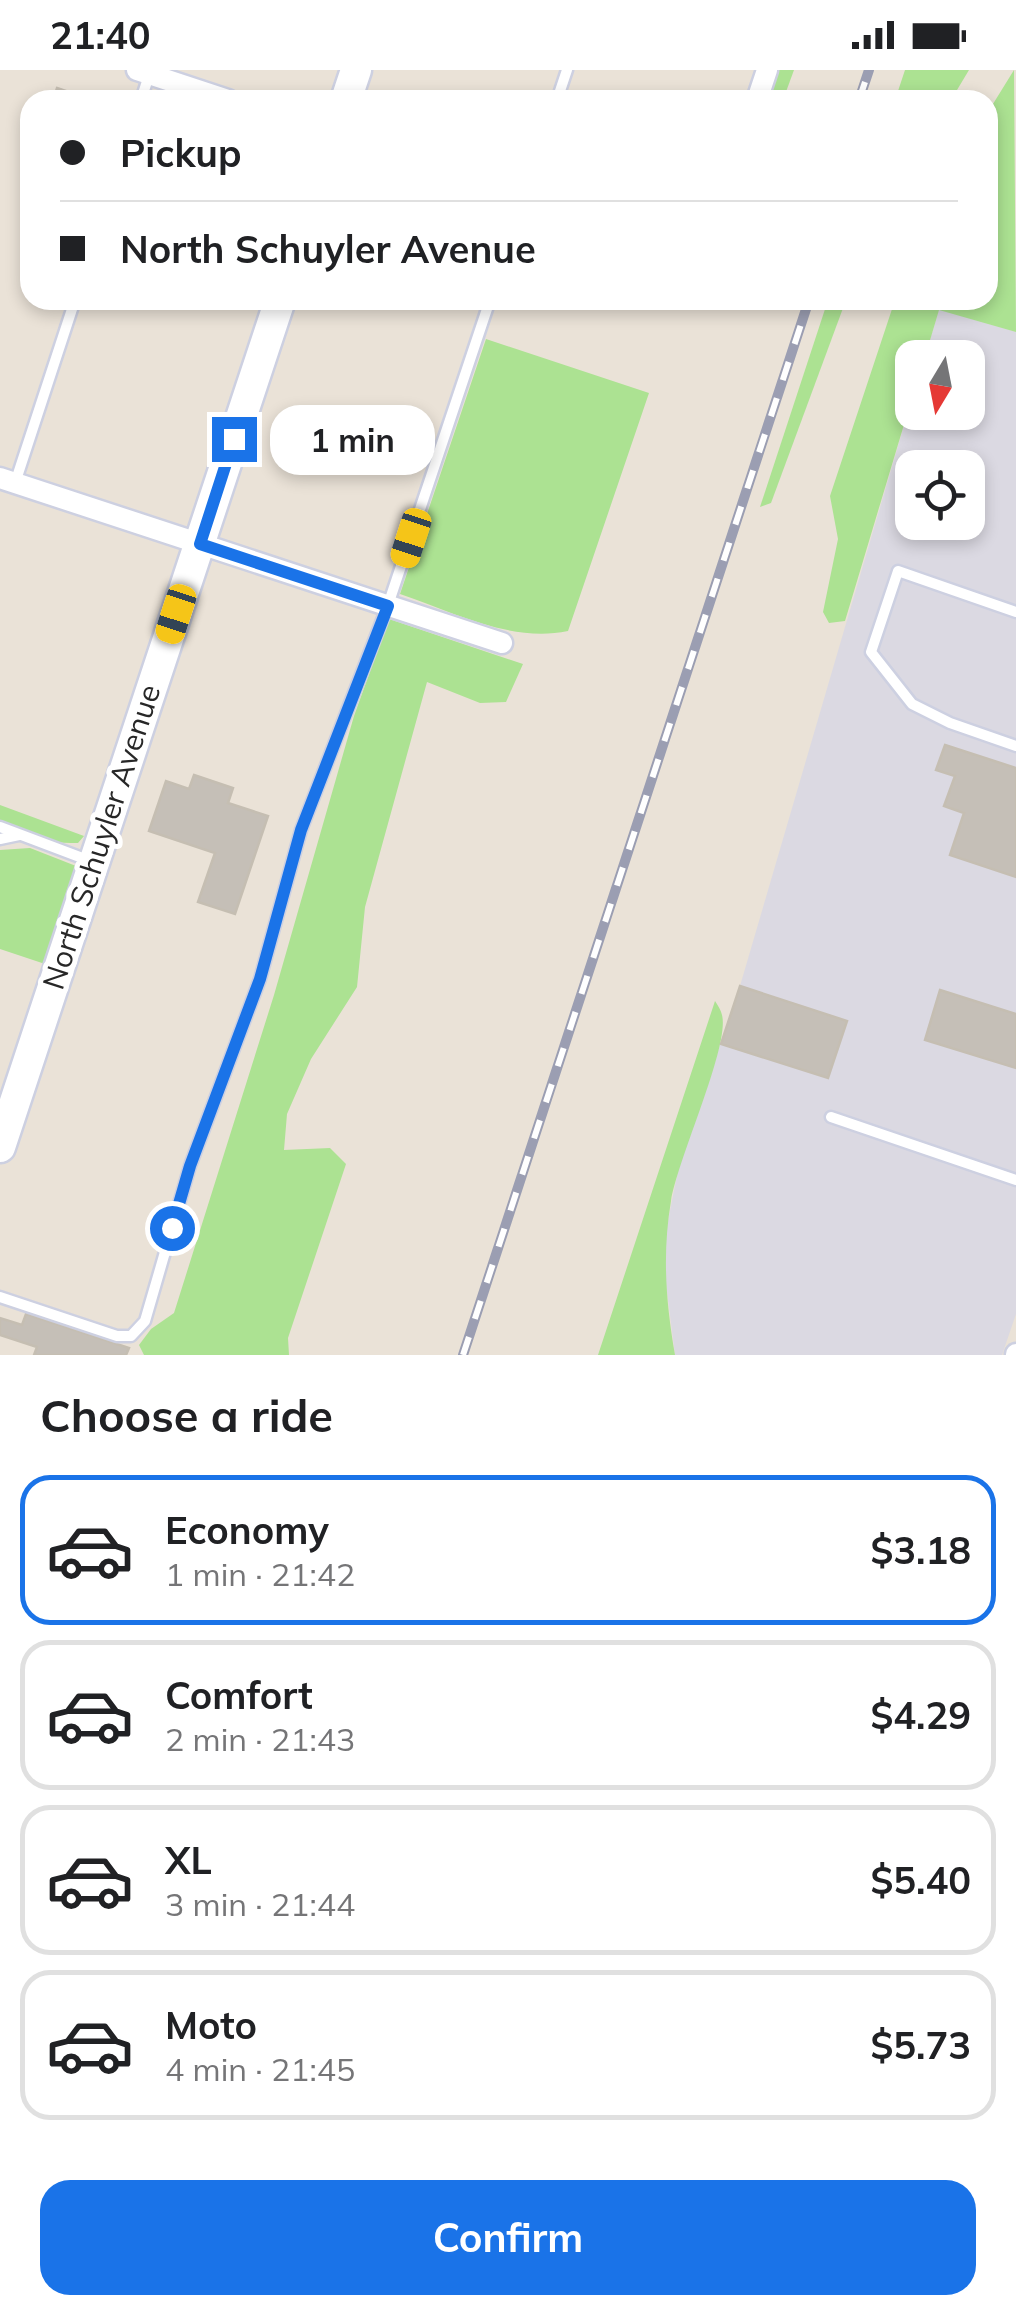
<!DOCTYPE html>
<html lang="en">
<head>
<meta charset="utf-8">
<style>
  body { margin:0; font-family:Mulish,sans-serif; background:#f2f2f2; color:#202124; height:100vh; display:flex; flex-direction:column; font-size:38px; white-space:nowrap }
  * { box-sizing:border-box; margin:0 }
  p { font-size:32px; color:#757577 }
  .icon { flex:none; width:55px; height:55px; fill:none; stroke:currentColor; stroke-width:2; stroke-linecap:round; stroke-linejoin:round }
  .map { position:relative; height:1285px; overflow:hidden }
  .drawer { display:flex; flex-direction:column; background:#fff; flex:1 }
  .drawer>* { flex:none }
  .hud { position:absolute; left:20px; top:20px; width:978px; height:220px; border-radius:30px; box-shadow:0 5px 15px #0003; display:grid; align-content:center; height:220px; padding:0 40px; background:#fff }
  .needle { width:65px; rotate:190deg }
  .tools { position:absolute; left:895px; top:270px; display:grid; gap:20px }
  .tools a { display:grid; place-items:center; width:90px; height:90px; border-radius:20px; background:#fff; box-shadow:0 5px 15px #0003; font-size:50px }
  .end { position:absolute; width:45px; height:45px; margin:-22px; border:12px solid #1a73e8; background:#fff; box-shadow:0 0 0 5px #fff }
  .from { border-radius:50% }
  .bubble { position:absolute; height:70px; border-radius:30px; background:#fff; box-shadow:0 5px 15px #0003; font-size:32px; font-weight:700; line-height:70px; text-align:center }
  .car { position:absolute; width:30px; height:60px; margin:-30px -15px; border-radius:12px; box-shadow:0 0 8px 2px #0007; background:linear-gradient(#f5c518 24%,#345 0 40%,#f5c518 0 76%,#345 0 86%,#f5c518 0) }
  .hud b { display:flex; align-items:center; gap:35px; height:95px; font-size:38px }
  .hud b+b { border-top:2px solid #e0e0e0 }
  .hud i { width:25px; height:25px; background:#202124 }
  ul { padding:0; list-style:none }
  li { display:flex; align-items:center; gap:30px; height:150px; margin:0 20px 15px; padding:0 20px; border:5px solid #e0e0e0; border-radius:30px }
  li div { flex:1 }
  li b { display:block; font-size:38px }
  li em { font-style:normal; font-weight:700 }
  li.current { border-color:#1a73e8 }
  li>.icon { width:90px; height:90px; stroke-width:1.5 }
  h2 { padding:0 40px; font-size:45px; line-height:120px }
  .button { display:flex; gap:20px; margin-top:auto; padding:20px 40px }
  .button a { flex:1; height:115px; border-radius:30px; background:#1a73e8; color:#fff; font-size:40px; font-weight:700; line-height:115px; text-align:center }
  .status { display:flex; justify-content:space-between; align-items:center; height:70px; padding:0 50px; background:#fff; direction:ltr }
  .status svg { height:28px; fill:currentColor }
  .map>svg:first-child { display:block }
  .industrial { fill:#dbd9e2; fill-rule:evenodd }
  .green { fill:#ace292 }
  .building { fill:#c5bfb7; stroke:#c5beb2; stroke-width:2.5 }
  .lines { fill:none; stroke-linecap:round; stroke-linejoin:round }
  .lane-casing { stroke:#cdd0e1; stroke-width:15 }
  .street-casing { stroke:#cdd0e1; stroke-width:25 }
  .secondary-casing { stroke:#cdd0e1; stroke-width:35 }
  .lane { stroke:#fff; stroke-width:10 }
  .street { stroke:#fff; stroke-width:20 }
  .secondary { stroke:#fff; stroke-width:30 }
  .rail-casing { stroke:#9b9eb2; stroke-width:10 }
  .rail { stroke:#fff; stroke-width:6; stroke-dasharray:19; stroke-linecap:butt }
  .route { stroke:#1a73e8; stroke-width:12 }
  .labels { text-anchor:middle; stroke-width:10; stroke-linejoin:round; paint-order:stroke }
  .street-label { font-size:30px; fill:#272727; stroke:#fff }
</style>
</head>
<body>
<div class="status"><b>21:40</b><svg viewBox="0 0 49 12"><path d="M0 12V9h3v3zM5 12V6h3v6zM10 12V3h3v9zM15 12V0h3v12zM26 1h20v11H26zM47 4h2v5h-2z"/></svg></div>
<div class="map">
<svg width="1016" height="1285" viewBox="0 0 1016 1285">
  <rect width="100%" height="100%" fill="#eae2d7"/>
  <path class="industrial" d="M939,239L1016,262V1244L1002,1285H675L664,1198L666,1161L679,1095L740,916L912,328V342H968V288L925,287ZM912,398H968V452H912Z"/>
  <g class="green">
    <path d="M777,0H794L783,30H767Z"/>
    <path d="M905,0H969L951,30H895Z"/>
    <path d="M1014,0L1016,262L939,240L925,287L912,288V328L845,551L829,553L823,542L838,469L830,426L895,230H988V42Z"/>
    <path d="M828,230H846L771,433L760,437Z"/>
    <path d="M486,269L649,323L568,561C510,573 454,542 400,524Z"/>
    <path d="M389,549L523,594L506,632L480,633L427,612L365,837L357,917L311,989L287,1044L284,1080L330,1078L346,1094L288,1268L289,1285H144L139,1275L151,1259L174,1243L274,925L354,646Z"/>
    <path d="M0,735L84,766L78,773C69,773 59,773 51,771C33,766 19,753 0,757Z"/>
    <path d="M30,778L76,796L45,894L0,879V780Z"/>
    <path d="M715,931C718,936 721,940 722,945C730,976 678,1088 671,1131C662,1184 666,1233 675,1285H598Z"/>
  </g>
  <g class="building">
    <path d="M57,18L92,30H53Z"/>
    <path d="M945,675L1016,698V807L950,785L964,743L944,736L955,706L936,700Z"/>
    <path d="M194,705L233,718L228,733L268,746L235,844L198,832L215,783L149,761L166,711L189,719Z"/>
    <path d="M740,916L847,951L828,1008L721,974Z"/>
    <path d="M940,920L1016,944V998L925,970Z"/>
    <path d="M26,1244L129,1278L126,1285H34L37,1277L0,1265V1248L22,1255Z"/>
  </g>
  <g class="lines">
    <defs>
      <g id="lane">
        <path d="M141,30L150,2"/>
        <path d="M557,30L567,0"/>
        <path d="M15,413L75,230"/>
        <path d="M1016,542L898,501L871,582L912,634L950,653L1016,676"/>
        <path d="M0,757L93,792"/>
        <path d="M0,769L19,765"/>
        <path d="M831,1047L1016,1110"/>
        <path d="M0,1227L117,1266H131L145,1251L190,1096L260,909L301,760L388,535L490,230"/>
      </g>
      <g id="street">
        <path d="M137,0L228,30"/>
        <path d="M757,30L767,0"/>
        <path d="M0,408L502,573"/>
        <path d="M1016,1285V1284"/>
      </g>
      <g id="secondary">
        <path d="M346,30L356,0"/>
        <path d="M0,1077L280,230"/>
      </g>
    </defs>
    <use href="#lane" class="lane-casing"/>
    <use href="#street" class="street-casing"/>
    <use href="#secondary" class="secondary-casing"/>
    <use href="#lane" class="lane"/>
    <use href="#street" class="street"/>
    <use href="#secondary" class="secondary"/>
    <defs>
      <g id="rail">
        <path d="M859,30L869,0"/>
        <path d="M463,1285L809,230"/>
      </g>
    </defs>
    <use href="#rail" class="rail-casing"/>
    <use href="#rail" class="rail"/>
  </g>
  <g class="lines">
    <path class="route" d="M172,1158L190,1096L260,909L301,760L388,536L200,474L234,369"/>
  </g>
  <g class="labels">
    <g class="street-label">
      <text transform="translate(102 767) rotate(-72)" y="10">North Schuyler Avenue</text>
    </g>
  </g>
</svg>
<div class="tools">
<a><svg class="needle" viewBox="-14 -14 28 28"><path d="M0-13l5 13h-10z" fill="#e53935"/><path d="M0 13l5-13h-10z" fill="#757577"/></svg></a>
<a><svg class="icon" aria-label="locate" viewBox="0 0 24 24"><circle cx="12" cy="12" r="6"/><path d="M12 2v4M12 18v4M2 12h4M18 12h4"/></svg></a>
</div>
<i class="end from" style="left:172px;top:1158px"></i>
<i class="end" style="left:234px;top:369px"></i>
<div class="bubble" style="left:270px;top:335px;width:165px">1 min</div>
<i class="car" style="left:411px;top:468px;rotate:198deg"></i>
<i class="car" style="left:176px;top:544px;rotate:198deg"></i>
<div class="hud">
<b><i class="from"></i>Pickup</b>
<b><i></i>North Schuyler Avenue</b>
</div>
</div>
<section class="drawer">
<h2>Choose a ride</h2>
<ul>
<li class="current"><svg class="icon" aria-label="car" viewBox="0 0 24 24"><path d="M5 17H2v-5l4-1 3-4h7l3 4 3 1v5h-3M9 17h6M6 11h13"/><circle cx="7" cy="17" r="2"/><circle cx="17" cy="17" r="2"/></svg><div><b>Economy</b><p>1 min · 21:42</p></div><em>$3.18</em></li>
<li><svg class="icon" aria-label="car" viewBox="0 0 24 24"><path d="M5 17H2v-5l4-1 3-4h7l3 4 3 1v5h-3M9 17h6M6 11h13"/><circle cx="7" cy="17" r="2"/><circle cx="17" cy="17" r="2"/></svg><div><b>Comfort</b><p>2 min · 21:43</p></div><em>$4.29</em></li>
<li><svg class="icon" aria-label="car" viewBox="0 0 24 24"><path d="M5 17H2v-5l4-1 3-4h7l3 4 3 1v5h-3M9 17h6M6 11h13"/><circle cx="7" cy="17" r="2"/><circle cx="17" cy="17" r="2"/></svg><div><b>XL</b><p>3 min · 21:44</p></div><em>$5.40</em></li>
<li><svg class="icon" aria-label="car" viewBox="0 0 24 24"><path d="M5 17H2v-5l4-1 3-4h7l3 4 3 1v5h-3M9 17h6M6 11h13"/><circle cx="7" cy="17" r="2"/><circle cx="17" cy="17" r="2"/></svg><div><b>Moto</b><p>4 min · 21:45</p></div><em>$5.73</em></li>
</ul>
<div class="button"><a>Confirm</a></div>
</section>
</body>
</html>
